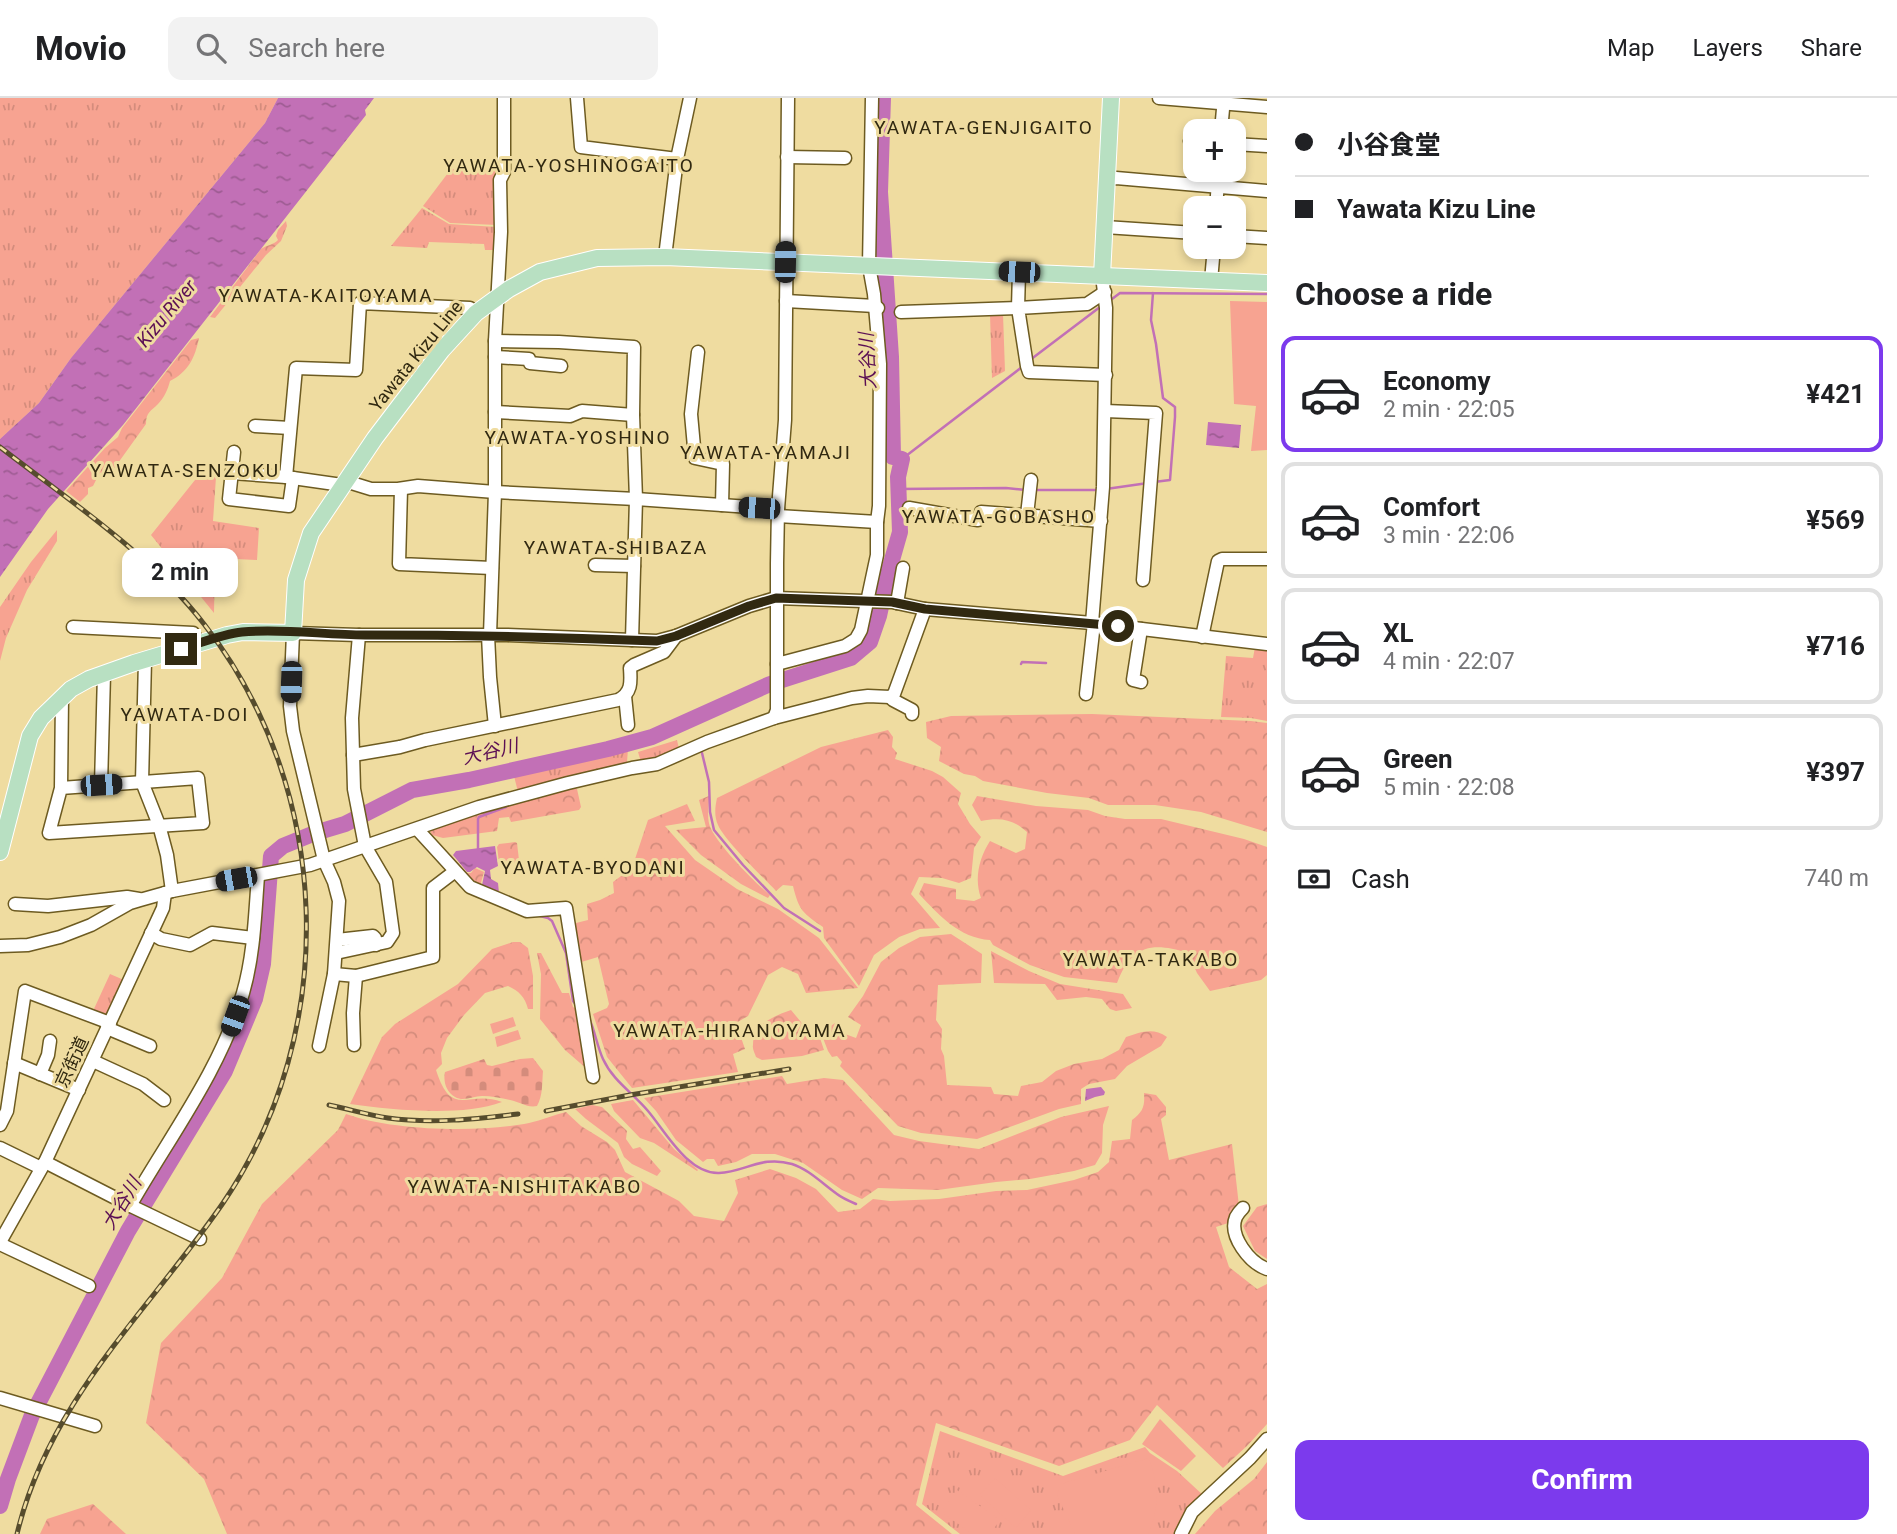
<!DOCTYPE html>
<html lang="en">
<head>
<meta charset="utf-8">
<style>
  body { margin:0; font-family:Roboto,"Noto Sans JP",sans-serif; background:#f2f2f2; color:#202124; height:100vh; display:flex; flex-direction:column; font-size:26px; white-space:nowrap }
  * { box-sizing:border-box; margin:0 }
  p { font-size:23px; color:#757577 }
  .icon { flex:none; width:38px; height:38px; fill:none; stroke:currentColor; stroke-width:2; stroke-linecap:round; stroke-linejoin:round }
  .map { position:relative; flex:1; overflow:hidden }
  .drawer { display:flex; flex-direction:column; background:#fff; width:630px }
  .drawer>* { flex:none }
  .banner { display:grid; align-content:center; height:154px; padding:0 28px; background:#fff }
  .tools { position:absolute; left:1183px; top:21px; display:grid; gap:14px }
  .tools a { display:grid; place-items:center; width:63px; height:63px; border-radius:14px; background:#fff; box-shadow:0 4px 10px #0003; font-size:35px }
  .end { position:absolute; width:32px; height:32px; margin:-16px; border:9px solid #312911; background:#fff; box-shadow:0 0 0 4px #fff }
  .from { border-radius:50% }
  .bubble { position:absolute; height:49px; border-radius:14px; background:#fff; box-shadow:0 4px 10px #0003; font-size:23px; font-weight:700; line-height:49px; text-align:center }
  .car { position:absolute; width:21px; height:42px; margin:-21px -10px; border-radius:9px; box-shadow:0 0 5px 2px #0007; background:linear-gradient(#222 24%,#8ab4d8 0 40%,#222 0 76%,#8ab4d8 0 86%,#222 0) }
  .banner b { display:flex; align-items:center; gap:24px; height:66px; font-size:26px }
  .banner b+b { border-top:2px solid #e0e0e0 }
  .banner i { width:18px; height:18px; background:#202124 }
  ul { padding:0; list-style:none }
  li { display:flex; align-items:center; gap:21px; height:116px; margin:0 14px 10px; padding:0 14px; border:4px solid #e0e0e0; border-radius:14px }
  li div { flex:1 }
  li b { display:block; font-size:26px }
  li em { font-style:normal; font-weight:700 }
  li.active { border-color:#7c3aed }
  li>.icon { width:63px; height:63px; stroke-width:1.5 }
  h2 { padding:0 28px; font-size:32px; line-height:84px }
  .pay { display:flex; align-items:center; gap:18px; height:77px; padding:0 28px; font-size:26px }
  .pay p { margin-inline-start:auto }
  .primary-button { display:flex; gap:14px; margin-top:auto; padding:14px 28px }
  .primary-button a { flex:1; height:80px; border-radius:14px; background:#7c3aed; color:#fff; font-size:28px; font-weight:700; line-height:80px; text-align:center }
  header { display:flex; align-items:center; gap:42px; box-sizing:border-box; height:98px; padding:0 35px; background:#fff; border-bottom:2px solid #e0e0e0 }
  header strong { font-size:33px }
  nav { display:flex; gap:38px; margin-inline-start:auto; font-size:24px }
  .search { width:490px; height:63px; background:#f2f2f2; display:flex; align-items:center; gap:18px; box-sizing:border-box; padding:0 24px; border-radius:14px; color:#757577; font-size:26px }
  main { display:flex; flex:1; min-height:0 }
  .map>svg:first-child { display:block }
  .grass { fill:url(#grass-tufts) }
  .forest { fill:url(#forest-crowns) }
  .cemetery { fill:url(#cemetery-stones) }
  .garden { fill:#f7a391 }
  .water { fill:url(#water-ripples) }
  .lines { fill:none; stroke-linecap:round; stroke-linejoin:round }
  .stream { stroke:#c270b6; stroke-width:2.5 }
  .river { stroke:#c270b6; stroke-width:16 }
  .minor-casing { stroke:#6d5b21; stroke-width:15 }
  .major-casing { stroke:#fff; stroke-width:18 }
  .minor { stroke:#fff; stroke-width:12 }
  .major { stroke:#b8e0c2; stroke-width:16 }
  .rail-casing { stroke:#564c2d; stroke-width:5 }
  .rail { stroke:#efdca0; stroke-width:2.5; stroke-dasharray:8; stroke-linecap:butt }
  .route { stroke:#312911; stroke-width:9 }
  .labels { text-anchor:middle; stroke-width:6; stroke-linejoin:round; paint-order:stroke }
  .street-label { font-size:18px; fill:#312911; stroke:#efdca0 }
  .neighbourhood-label { font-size:19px; letter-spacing:2px; fill:#312911; stroke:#efdca0 }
  .water-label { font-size:19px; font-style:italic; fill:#5b0f54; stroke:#efdca0 }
</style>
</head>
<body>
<header>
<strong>Movio</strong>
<div class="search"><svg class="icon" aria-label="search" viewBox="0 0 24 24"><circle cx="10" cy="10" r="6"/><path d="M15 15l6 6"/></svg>Search here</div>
<nav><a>Map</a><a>Layers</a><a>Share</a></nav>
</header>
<main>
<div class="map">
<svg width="1267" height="1436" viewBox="0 0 1267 1436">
  <defs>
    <pattern id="grass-tufts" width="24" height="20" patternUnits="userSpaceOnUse" patternTransform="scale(1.75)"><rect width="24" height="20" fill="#f7a391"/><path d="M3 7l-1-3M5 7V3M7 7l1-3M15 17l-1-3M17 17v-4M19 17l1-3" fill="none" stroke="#d48c7c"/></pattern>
    <pattern id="forest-crowns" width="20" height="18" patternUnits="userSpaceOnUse" patternTransform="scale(1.75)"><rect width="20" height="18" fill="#f7a391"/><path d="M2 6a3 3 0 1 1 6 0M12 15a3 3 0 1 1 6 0" fill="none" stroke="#d48c7c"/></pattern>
    <pattern id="cemetery-stones" width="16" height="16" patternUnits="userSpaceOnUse" patternTransform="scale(1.75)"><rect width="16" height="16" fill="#f7a391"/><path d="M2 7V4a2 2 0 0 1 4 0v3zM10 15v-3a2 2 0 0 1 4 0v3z" fill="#d48c7c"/></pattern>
    <pattern id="water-ripples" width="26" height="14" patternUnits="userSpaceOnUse" patternTransform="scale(1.75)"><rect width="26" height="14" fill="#c270b6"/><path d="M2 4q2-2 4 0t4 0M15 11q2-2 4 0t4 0" fill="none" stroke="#9e5c93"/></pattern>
  </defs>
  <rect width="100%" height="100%" fill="#efdca0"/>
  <g class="grass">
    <path d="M0,0H278L265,25L71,260L39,305L0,341Z"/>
    <path d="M451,71L497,73V127L450,125L423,108Z"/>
    <path d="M422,110L449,126L497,129L496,152H485L484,146L429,144L427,150L391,148Z"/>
    <path d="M1003,216L1005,273L992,280L990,217Z"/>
    <path d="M203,372L216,379L213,423L259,430L257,462L215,460L214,515L151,437Z"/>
    <path d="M57,432V443L27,492L6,540L0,563V509L31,464Z"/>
    <path d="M1255,549L1267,551V623L1251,620L1221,619L1226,558L1253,560Z"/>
    <path d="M677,642L679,651L659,660L641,664L638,654Z"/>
    <path d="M628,651L627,664L621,669L518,694L514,678Z"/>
    <path d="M110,876L124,882L108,919L93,913Z"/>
    <path d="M940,1333L1063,1378L1145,1349L1150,1355L1177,1373L1204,1398L1175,1436H960L922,1406Z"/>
  </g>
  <g class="forest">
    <path d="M286,123L287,128L281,143L266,157L215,220L210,219L261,151C267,147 273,147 278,142L276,138L278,132Z"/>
    <path d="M199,240C195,260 188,274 170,283C168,291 164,300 158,306C151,313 146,314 146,326L113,372L104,378L100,374L93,388L88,390V396L80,404L66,393L105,350L118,339L122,330L191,242Z"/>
    <path d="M1092,616L1251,623L1267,625V734L1201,714L1155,707H1108L1089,700L1047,695L983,683L975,678L964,676L939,663L941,649L927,640L926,624L951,618Z"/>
    <path d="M888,632L893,639L892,649L897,655L895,661L932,673L943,679L961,695L958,706L970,726L981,739L974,750L971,780L959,785L942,780L919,779L911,796L940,830L920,831L899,839L874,857L859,888L824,840L823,829C803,815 799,813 793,788L783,787L776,793C762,778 725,743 718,727C714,718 715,709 717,700L821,649Z"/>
    <path d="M575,690L577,691L581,709L579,712L511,724L509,719L499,720L497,733L443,740L432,737L430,732L508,706Z"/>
    <path d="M709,698C709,708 706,721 711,731C720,749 754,784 770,797L768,800L741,786L701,757L676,732L706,729L699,702Z"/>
    <path d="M977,698L1036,708L1088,712L1105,718L1125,721H1161L1244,741L1267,749V877L1261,882L1210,893L1197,875L1188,855C1151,843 1131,848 1117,885L1064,879L1030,867L993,847L990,842C959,840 939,817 919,796L924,785L956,791V801L974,803L981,800C974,781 979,760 990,743L1016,755L1025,751L1027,734C1013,721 1000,719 981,723L972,707Z"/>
    <path d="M687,706L695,723L665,728L695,762L737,791L778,811L819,840L858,890L806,895L798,876L782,869L768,877L748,918L736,925L745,951L733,956L738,974L632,990L607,959L593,916L607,910L609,906L598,859L578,865L572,826L588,822L587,806L600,802L614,795L613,784L632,770L648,722Z"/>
    <path d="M515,744L517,745L519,762L518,764L503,766L499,764L497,749L499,746Z"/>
    <path d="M451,757L467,775H471L475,770L484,774L480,788H478L446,758Z"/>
    <path d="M951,836L982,856L981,885L938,887L936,922L942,931L941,951L944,958L947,987L991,989L994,996L1018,998L1021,988L1042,984L1056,973L1074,966L1102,961L1119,952L1126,939C1141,934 1153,929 1167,939L1161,948L1127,968L1115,981L1089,986L1081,991V1006L1059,1011L977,1041L921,1035L898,1028L840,968L842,964L837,958L832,959L828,953L821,935L835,925L845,936L856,940L861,927L848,919L863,898L881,864L899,850L920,839Z"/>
    <path d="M513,844H520L528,850L533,878V911H528C525,899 519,893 508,888L485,895L464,917L447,940L441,955L442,966L436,972C452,1022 468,991 502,1004C462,1019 393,1012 350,1006L382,939L395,926L458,886L492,851Z"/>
    <path d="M991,853L1029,873L1060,886L1123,896L1132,910L1116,913L1110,911L1102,901L1086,899L1057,902L1045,886L994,885Z"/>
    <path d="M537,855H541L562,895H569L573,909L578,912L587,971L565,952L540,921L541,876Z"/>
    <path d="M791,912L801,924L809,940H820L824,952L802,958L762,962L756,959C755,955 752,951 753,947C753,926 774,918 791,912Z"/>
    <path d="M782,978L787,986L824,980L843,982L894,1037L919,1043L979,1051L1061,1019L1109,1008L1103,1027L1102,1055L1095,1067L1074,1073L1030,1081L996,1084L938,1092L878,1090L862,1101L842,1092L803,1065L775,1056H752L736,1064L718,1068L714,1061H707L703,1064L676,1042L656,1013L644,1000Z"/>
    <path d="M1144,995L1156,997L1166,1009V1017L1161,1021L1169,1062L1232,1046L1239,1108L1231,1124L1216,1129L1229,1169L1257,1191L1267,1186V1326L1248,1347L1223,1370L1157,1307L1130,1342L1059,1368L936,1325L916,1407L952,1436H227L204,1381L146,1325L161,1245L222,1180L262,1106L338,1032L346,1016C393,1033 480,1035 529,1025C542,1022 554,1017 566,1014L581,1028L607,1044L615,1052L625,1074L679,1103L694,1118L724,1123L738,1095L735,1082L770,1071L796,1080L816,1091L838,1114L860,1111L873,1101L890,1103L939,1101L996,1093L1027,1092L1074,1082L1098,1074L1109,1064L1112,1043L1130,1041L1132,1022C1143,1014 1145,1008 1144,995Z"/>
    <path d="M633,1002L674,1051L698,1072L697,1073L654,1045L640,1040L614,1013L611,1006Z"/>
    <path d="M592,1007L602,1009L627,1033L626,1041L633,1051L640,1049L661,1073L657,1078L632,1066L624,1059L618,1045L586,1021L575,1011Z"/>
    <path d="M1267,1106V1161L1255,1153L1243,1128L1257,1109Z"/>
    <path d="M1267,1364V1436H1195L1215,1413L1254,1381Z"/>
    <path d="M93,1406L126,1436H40L47,1421Z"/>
  </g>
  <path class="cemetery" d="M533,960L543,973C542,984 543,998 537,1008C527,1010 520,1004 510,1002C501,1000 491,998 482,998C473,998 464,1004 455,999C446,994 443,983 445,974L484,961L487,967L492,968L520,961Z"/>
  <g class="garden">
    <path d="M1230,203L1267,204V352L1251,353L1256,308L1234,306Z"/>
    <path d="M513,919L516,928L493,936L490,926Z"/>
    <path d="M518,932L521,941L497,949L495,939Z"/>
    <path d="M1160,1321L1196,1358L1181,1373L1142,1346Z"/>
    <path d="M1149,1360C1158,1386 1160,1411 1148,1436H1075L1057,1397L1061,1386Z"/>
    <path d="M995,1380L1031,1412L1016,1430L980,1397Z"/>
    <path d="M957,1392L1000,1422L990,1436H973L941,1414Z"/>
  </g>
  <g class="water">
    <path d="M278,0H374L365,12L366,17L123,327L48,411L0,479V341L39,305L71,260L265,25Z"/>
    <path d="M1208,324L1241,327L1239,350L1206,347Z"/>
    <path d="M495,748L498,768L490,772L491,781L498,785L499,795L482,787L485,773L477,769L470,774H467L453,757L456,753Z"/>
    <path d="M1101,989L1105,994L1104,997L1095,999L1085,1003L1086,991Z"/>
  </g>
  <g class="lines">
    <g class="stream">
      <path d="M1153,195L1151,222L1156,246L1163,300L1175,309V319L1170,382L1154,384"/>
      <path d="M1108,204L1120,195L1267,196"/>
      <path d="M1030,262L1100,209"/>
      <path d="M902,361L1022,269"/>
      <path d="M898,391L1006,390L1026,392"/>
      <path d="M1106,391L1148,385"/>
      <path d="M1032,392H1099"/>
      <path d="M1021,566L1022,564L1046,565"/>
      <path d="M702,655L709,684L710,714L714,732L743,767L784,810L820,833"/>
      <path d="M478,751V721L479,719L506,709"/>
      <path d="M540,818L548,820L552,823L566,855L573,903L576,907"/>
      <path d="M589,920C595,933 597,948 603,961C613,983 633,995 648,1013C665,1033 688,1076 719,1075C745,1074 762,1057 792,1066C808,1071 823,1086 837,1096C842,1100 849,1103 856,1106"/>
    </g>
    <path class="river" d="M0,1408L8,1381L32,1317L128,1133L225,973L255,901L263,866L271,758L283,748L315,735L345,726L412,692L469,682L608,651L652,639L770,586L851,560L870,544L879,518L888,476L900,434L898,379L902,361L893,359L891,259L880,94L883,0"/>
    <defs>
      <g id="minor">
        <path d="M577,0L581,49L677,61"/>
        <path d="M1159,0L1267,9"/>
        <path d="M1221,33L1224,0"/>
        <path d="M1190,43H1195"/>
        <path d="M1234,46L1267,48"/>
        <path d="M787,59L845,60"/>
        <path d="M1107,82L1116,80L1267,93"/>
        <path d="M1216,110L1219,72"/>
        <path d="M1105,129L1195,135"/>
        <path d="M1234,138L1267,140"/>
        <path d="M665,159L677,61L690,0"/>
        <path d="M1211,183L1214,149"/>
        <path d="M1105,194L1087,206L1018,210L1027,268L1029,274L1106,277"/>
        <path d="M786,203L875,208L878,210"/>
        <path d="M901,214L1018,210L1019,174"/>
        <path d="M495,243L559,244L634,249L633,317L636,401L632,542"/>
        <path d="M698,254L691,316L695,360L723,366L722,407"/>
        <path d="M495,259L529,261L530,265L561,268"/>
        <path d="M1105,313L1156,315L1143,482"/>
        <path d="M495,314L570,318L582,313L633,317"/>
        <path d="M255,328L290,330"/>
        <path d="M234,354L229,401L289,408L293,380"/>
        <path d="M232,375L286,379L342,387"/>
        <path d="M286,379L296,270L356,272L360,205L470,210L476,215"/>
        <path d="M345,383L371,391H398L418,388L495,394L636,401L778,411"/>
        <path d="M401,391L399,466L492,470"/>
        <path d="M909,410L978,422L980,420L981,414L1101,423"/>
        <path d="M1027,417L1031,382"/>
        <path d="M778,418L877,424"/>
        <path d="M595,467L634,468"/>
        <path d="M897,505L903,470"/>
        <path d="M1092,525L1103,389L1106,210L1102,178"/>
        <path d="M73,529L193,535L199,545"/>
        <path d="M1141,531L1133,582L1141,584"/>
        <path d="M488,537L490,579L495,628"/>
        <path d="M490,537L495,394V243L501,134L500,82L504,74V0"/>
        <path d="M1202,539L1218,463L1222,461H1267"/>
        <path d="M145,562L142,684L159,727L167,757L172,793"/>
        <path d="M777,566L845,548L856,541L861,532L877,457V424L879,408L880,266L874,196L869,168L872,0"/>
        <path d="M1086,596L1094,525"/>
        <path d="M625,598L628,627"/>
        <path d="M890,599L893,602L912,612V616"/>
        <path d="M774,620L777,612V465L778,411L785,322L788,0"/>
        <path d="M353,657L400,649L425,642L618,602C632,595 631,584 630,570L634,567L664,554L676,538"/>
        <path d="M101,687L104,576"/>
        <path d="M61,690L198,680L203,725L49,735L61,690L62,599"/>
        <path d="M417,731L470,789L527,813L566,810L593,979"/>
        <path d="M15,806L48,808L127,799L139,801"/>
        <path d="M151,835L161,841L190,847L212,835L253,840"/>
        <path d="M337,842L373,838L375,840L376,847"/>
        <path d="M0,848L28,847L60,839L91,827L130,805L140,802L172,793L310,767L479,709L568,685L632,670L657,666L707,644L774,620L852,600L868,598L890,599L894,596L925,511"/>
        <path d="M336,855L387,844L393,835L386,784L365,748L354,691L352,620L359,537"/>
        <path d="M334,876L356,878L433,859V790L454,774"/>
        <path d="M107,930L150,948"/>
        <path d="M354,947L353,915L356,878"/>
        <path d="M319,948L334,876L339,803L334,784L324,762L293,633L290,608L293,535L359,537H507L657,543L676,538L749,508L776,500L892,504L925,511L1092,525L1267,546"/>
        <path d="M93,963L143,986L164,1002"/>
        <path d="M14,965L79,992"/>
        <path d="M40,976L48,957L50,943"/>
        <path d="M0,1027L7,1013L25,893L110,925"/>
        <path d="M0,1050L41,1070"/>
        <path d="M45,1064L131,1108L200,1141"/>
        <path d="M130,1108C170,1038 220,973 243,895C254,857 255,817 258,778"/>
        <path d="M1243,1110C1242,1111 1237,1117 1236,1119C1228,1138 1250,1165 1267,1171"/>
        <path d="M0,1144L45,1064L163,810L165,795"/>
        <path d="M0,1146L89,1188"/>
        <path d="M0,1300L95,1328"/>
        <path d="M1181,1436L1192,1414L1250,1360L1267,1341"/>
      </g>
      <g id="major">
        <path d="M1102,178L1111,0"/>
        <path d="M0,754L30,638L41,620L71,591L89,581L134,565L227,537L243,534L293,535L296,482L311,435L375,340L442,252L476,215L509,191L540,174L597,160L665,159L1267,185"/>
      </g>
    </defs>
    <use href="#minor" class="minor-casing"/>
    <use href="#major" class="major-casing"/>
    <use href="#minor" class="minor"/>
    <use href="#major" class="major"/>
    <defs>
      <g id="rail">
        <path d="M0,349C71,404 149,455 204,526C333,691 341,932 223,1105C148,1214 49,1302 17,1436"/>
        <path d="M329,1007C349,1011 368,1017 388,1020C432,1026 475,1021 518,1016"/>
        <path d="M546,1013L630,997L789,971"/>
      </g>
    </defs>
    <use href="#rail" class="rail-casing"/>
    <use href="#rail" class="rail"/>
  </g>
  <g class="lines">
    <path class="route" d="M181,551C201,545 222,536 242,534C283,530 324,537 365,537C462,537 559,539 657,543L676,538L749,508L776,500L892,504L925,511L1118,528"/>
  </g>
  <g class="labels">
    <g class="street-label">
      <text transform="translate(416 258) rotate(-51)" y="6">Yawata Kizu Line</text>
      <text transform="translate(72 964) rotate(-65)" y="6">京街道</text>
    </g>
    <g class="neighbourhood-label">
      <text x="984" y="36">YAWATA-GENJIGAITO</text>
      <text x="569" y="74">YAWATA-YOSHINOGAITO</text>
      <text x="326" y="204">YAWATA-KAITOYAMA</text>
      <text x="578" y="346">YAWATA-YOSHINO</text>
      <text x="766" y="361">YAWATA-YAMAJI</text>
      <text x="185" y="379">YAWATA-SENZOKU</text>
      <text x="999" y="425">YAWATA-GOBASHO</text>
      <text x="616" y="456">YAWATA-SHIBAZA</text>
      <text x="185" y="623">YAWATA-DOI</text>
      <text x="593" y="776">YAWATA-BYODANI</text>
      <text x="1151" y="868">YAWATA-TAKABO</text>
      <text x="730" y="939">YAWATA-HIRANOYAMA</text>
      <text x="525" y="1095">YAWATA-NISHITAKABO</text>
    </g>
    <g class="water-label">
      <text transform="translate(166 215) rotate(-50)" y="7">Kizu River</text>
      <text transform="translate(867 263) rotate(-93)" y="7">大谷川</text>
      <text transform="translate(490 653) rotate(-13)" y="7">大谷川</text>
      <text transform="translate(121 1105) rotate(-59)" y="7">大谷川</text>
    </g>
  </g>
</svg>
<div class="tools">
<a>+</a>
<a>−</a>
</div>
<i class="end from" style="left:1118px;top:528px"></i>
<i class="end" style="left:181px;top:551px"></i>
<div class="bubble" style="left:122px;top:450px;width:116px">2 min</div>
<i class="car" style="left:785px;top:164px;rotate:1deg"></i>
<i class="car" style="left:1019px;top:174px;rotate:272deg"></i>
<i class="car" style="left:759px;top:410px;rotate:274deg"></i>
<i class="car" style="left:291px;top:584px;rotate:182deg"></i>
<i class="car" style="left:101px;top:687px;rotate:86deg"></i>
<i class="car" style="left:236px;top:781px;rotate:260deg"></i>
<i class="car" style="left:235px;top:918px;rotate:200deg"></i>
</div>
<section class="drawer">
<div class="banner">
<b><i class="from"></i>小谷食堂</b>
<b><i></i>Yawata Kizu Line</b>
</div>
<h2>Choose a ride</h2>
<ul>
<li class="active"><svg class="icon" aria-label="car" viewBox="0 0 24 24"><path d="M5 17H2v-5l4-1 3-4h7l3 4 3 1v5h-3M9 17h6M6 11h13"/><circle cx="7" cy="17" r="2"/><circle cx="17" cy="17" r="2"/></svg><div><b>Economy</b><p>2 min · 22:05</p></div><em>¥421</em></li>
<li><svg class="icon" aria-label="car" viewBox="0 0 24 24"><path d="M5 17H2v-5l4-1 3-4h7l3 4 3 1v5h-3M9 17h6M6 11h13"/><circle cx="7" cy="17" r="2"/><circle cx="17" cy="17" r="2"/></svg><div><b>Comfort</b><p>3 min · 22:06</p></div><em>¥569</em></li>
<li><svg class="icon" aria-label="car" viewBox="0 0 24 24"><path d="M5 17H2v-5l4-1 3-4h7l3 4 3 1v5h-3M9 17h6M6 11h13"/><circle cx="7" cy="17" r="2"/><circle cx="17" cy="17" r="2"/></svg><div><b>XL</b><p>4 min · 22:07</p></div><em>¥716</em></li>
<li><svg class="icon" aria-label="car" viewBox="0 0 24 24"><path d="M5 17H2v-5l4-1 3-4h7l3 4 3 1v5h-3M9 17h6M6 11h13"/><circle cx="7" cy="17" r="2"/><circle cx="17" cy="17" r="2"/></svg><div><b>Green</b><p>5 min · 22:08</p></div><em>¥397</em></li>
</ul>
<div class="pay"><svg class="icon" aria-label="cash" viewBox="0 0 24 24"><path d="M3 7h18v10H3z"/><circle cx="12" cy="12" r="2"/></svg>Cash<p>740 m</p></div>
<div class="primary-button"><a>Confirm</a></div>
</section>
</main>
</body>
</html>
